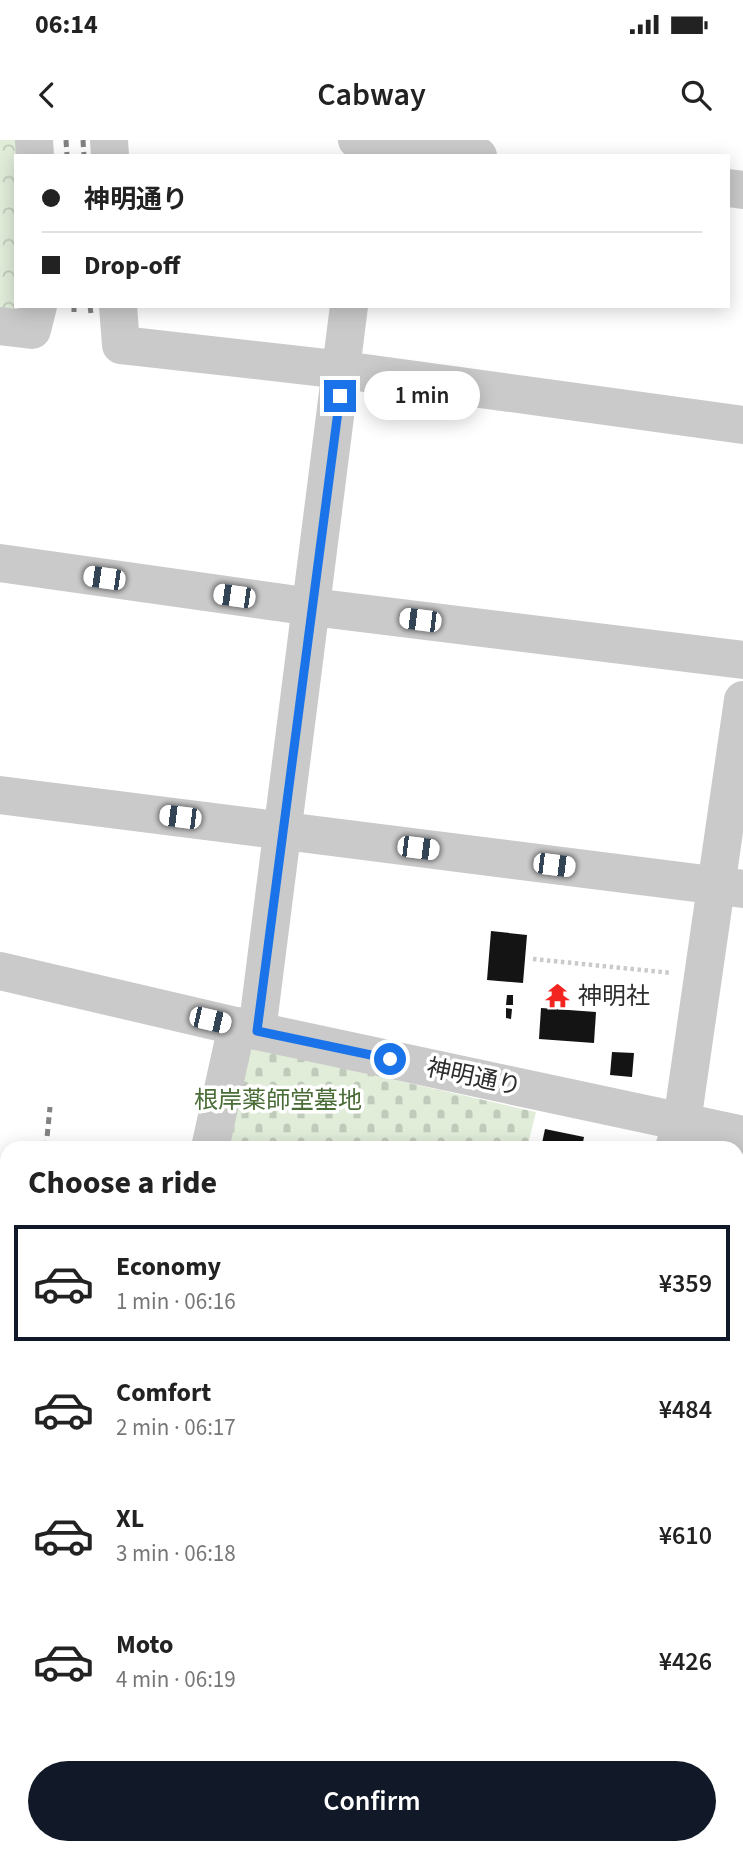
<!DOCTYPE html>
<html lang="en">
<head>
<meta charset="utf-8">
<style>
  body { margin:0; font-family:"Source Sans 3","Noto Sans JP",sans-serif; background:#f2f2f2; color:#222; height:100vh; display:flex; flex-direction:column; font-size:26px; white-space:nowrap }
  * { box-sizing:border-box; margin:0 }
  p { font-size:23px; color:#767676 }
  .icon { flex:none; width:38px; height:38px; fill:none; stroke:currentColor; stroke-width:2; stroke-linecap:round; stroke-linejoin:round }
  .map { position:relative; flex:1; overflow:hidden }
  .drawer { position:absolute; left:0px; top:1001px; width:744px; height:714px; display:flex; flex-direction:column; background:#fff; border-radius:21px 21px 0 0; box-shadow:0 4px 18px #0003 }
  .drawer>* { flex:none }
  .guide { position:absolute; left:14px; top:14px; width:716px; height:154px; border-radius:0px; box-shadow:0 4px 18px #0003; display:grid; align-content:center; height:154px; padding:0 28px; background:#fff }
  .end { position:absolute; width:32px; height:32px; margin:-16px; border:9px solid #1a73e8; background:#fff; box-shadow:0 0 0 4px #fff }
  .from { border-radius:50% }
  .bubble { position:absolute; height:49px; border-radius:24px; background:#fff; box-shadow:0 4px 18px #0003; font-size:23px; font-weight:600; line-height:49px; text-align:center }
  .car { position:absolute; width:21px; height:42px; margin:-21px -10px; border-radius:9px; box-shadow:0 0 5px 2px #0007; background:linear-gradient(#fff 24%,#345 0 40%,#fff 0 76%,#345 0 86%,#fff 0) }
  .guide b { display:flex; align-items:center; gap:24px; height:66px; font-size:26px }
  .guide b+b { border-top:2px solid #e0e0e0 }
  .guide i { width:18px; height:18px; background:#222 }
  ul { padding:0; list-style:none }
  li { display:flex; align-items:center; gap:21px; height:116px; margin:0 14px 10px; padding:0 14px; border:4px solid transparent; border-radius:0px }
  li div { flex:1 }
  li b { display:block; font-size:26px }
  li em { font-style:normal; font-weight:600 }
  li.selected { border-color:#111827 }
  li>.icon { width:63px; height:63px; stroke-width:1.5 }
  h2 { padding:0 28px; font-size:32px; line-height:84px }
  .cta { display:flex; gap:14px; margin-top:auto; padding:14px 28px }
  .cta a { flex:1; height:80px; border-radius:42px; background:#111827; color:#fff; font-size:28px; font-weight:600; line-height:80px; text-align:center }
  .status { display:flex; justify-content:space-between; align-items:center; height:49px; padding:0 35px; background:#fff; direction:ltr }
  .status svg { height:19px; fill:currentColor }
  header { display:flex; justify-content:space-between; align-items:center; height:91px; padding:0 28px; background:#fff; font-size:32px; font-weight:600 }
  .map>svg:first-child { display:block }
  .cemetery { fill:url(#cemetery-stones) }
  .park { fill:url(#park-crowns) }
  .building { fill:#141414 }
  .lines { fill:none; stroke-linecap:round; stroke-linejoin:round }
  .minor-tunnel { stroke:#d5d5d5; stroke-width:38; stroke-dasharray:38 19; stroke-linecap:butt }
  .path { stroke:#cacaca; stroke-width:4.5; stroke-dasharray:3.5 3.5; stroke-linecap:butt }
  .minor { stroke:#cacaca; stroke-width:38 }
  .rail { stroke:#828282; stroke-width:5; stroke-dasharray:7 5; stroke-linecap:butt }
  .route { stroke:#1a73e8; stroke-width:9 }
  .labels { text-anchor:middle; stroke-width:7; stroke-linejoin:round; paint-order:stroke }
  .poi-label { font-size:24px; fill:#2d2d2d; stroke:#fff; text-anchor:start }
  .street-label { font-size:24px; fill:#2d2d2d; stroke:#fff }
  .park-label { font-size:24px; fill:#4a6c37; stroke:#fff }
</style>
</head>
<body>
<div class="status"><b>06:14</b><svg viewBox="0 0 49 12"><path d="M0 12V9h3v3zM5 12V6h3v6zM10 12V3h3v9zM15 12V0h3v12zM26 1h20v11H26zM47 4h2v5h-2z"/></svg></div>
<header><svg class="icon" aria-label="back" viewBox="0 0 24 24"><path d="M15 5l-7 7 7 7"/></svg>Cabway<svg class="icon" aria-label="search" viewBox="0 0 24 24"><circle cx="10" cy="10" r="6"/><path d="M15 15l6 6"/></svg></header>
<div class="map">
<svg width="743" height="1715" viewBox="0 0 743 1715">
  <defs>
    <pattern id="cemetery-stones" width="16" height="16" patternUnits="userSpaceOnUse" patternTransform="scale(1.75)"><rect width="16" height="16" fill="#e1ecd9"/><path d="M2 7V4a2 2 0 0 1 4 0v3zM10 15v-3a2 2 0 0 1 4 0v3z" fill="#c1cbbb"/></pattern>
    <pattern id="park-crowns" width="20" height="18" patternUnits="userSpaceOnUse" patternTransform="scale(1.75)"><rect width="20" height="18" fill="#e1ecd9"/><path d="M2 6a3 3 0 1 1 6 0M12 15a3 3 0 1 1 6 0" fill="none" stroke="#c1cbbb"/></pattern>
  </defs>
  <rect width="100%" height="100%" fill="#fff"/>
  <path class="cemetery" d="M241,905L536,972L527,1008H220Z"/>
  <path class="park" d="M0,0H28L16,16V166H25L16,175L0,172Z"/>
  <g class="building">
    <path d="M491,791L527,795L523,843L487,840Z"/>
    <path d="M507,855H513V865H506Z"/>
    <path d="M506,868L512,869L511,879L506,878Z"/>
    <path d="M541,868L596,872L594,903L539,899Z"/>
    <path d="M612,912L634,913L632,937L610,935Z"/>
    <path d="M545,989L584,997L582,1008H541Z"/>
  </g>
  <g class="lines">
    <path class="minor-tunnel" d="M0,1304L7,1305"/>
    <g class="path">
      <path d="M533,819L672,833"/>
      <path d="M0,1076L7,1078"/>
    </g>
    <g class="minor">
      <path d="M34,0L35,16"/>
      <path d="M109,0L110,16"/>
      <path d="M357,0L478,16"/>
      <path d="M728,48L743,50"/>
      <path d="M118,166L121,205L343,230L743,285"/>
      <path d="M0,186L32,190L38,166"/>
      <path d="M0,423L312,467L743,520"/>
      <path d="M0,655L743,749"/>
      <path d="M0,831L257,891L743,995"/>
      <path d="M257,891L349,166"/>
      <path d="M210,1008L237,886"/>
      <path d="M674,1008L682,982L743,560"/>
      <path d="M737,1203L743,1204"/>
      <path d="M737,1424L743,1425"/>
      <path d="M291,1708L388,1713L448,1708"/>
      <path d="M480,1708V1715"/>
      <path d="M578,1708L600,1710L613,1715"/>
      <path d="M23,1715V1708"/>
      <path d="M99,1715L132,1708"/>
    </g>
    <g class="rail">
      <path d="M66,0L67,16"/>
      <path d="M83,0L84,16"/>
      <path d="M74,166V172"/>
      <path d="M90,166L91,174"/>
      <path d="M46,1008L50,967"/>
      <path d="M0,1413L7,1351"/>
    </g>
  </g>
  <g class="lines">
    <path class="route" d="M340,256L257,891L390,919"/>
  </g>
  <defs>
    <symbol id="temple-bare" viewBox="-9 -9 18 18"><path d="M0-6L5-2H3V0L6.5 2.5H4V6H1.5V3h-3V6H-4V2.5H-6.5L-3 0V-2H-5Z" fill="#f32520" stroke="#fff" stroke-width="2.5" paint-order="stroke"/></symbol>
  </defs>
  <g fill-rule="evenodd">
    <use href="#temple-bare" x="540" y="838" width="35" height="35"/>
  </g>
  <g class="labels">
    <g class="poi-label">
      <text x="578" y="864">神明社</text>
    </g>
    <g class="street-label">
      <text transform="translate(474 937) rotate(12)" y="8">神明通り</text>
    </g>
    <g class="park-label">
      <text x="278" y="968">根岸薬師堂墓地</text>
    </g>
  </g>
</svg>
<i class="end from" style="left:390px;top:919px"></i>
<i class="end" style="left:340px;top:256px"></i>
<div class="bubble" style="left:364px;top:231px;width:116px">1 min</div>
<i class="car" style="left:104px;top:438px;rotate:278deg"></i>
<i class="car" style="left:234px;top:456px;rotate:278deg"></i>
<i class="car" style="left:420px;top:480px;rotate:277deg"></i>
<i class="car" style="left:180px;top:677px;rotate:277deg"></i>
<i class="car" style="left:418px;top:708px;rotate:97deg"></i>
<i class="car" style="left:554px;top:725px;rotate:97deg"></i>
<i class="car" style="left:210px;top:880px;rotate:103deg"></i>
<div class="guide">
<b><i class="from"></i>神明通り</b>
<b><i></i>Drop-off</b>
</div>
<section class="drawer">
<h2>Choose a ride</h2>
<ul>
<li class="selected"><svg class="icon" aria-label="car" viewBox="0 0 24 24"><path d="M5 17H2v-5l4-1 3-4h7l3 4 3 1v5h-3M9 17h6M6 11h13"/><circle cx="7" cy="17" r="2"/><circle cx="17" cy="17" r="2"/></svg><div><b>Economy</b><p>1 min · 06:16</p></div><em>¥359</em></li>
<li><svg class="icon" aria-label="car" viewBox="0 0 24 24"><path d="M5 17H2v-5l4-1 3-4h7l3 4 3 1v5h-3M9 17h6M6 11h13"/><circle cx="7" cy="17" r="2"/><circle cx="17" cy="17" r="2"/></svg><div><b>Comfort</b><p>2 min · 06:17</p></div><em>¥484</em></li>
<li><svg class="icon" aria-label="car" viewBox="0 0 24 24"><path d="M5 17H2v-5l4-1 3-4h7l3 4 3 1v5h-3M9 17h6M6 11h13"/><circle cx="7" cy="17" r="2"/><circle cx="17" cy="17" r="2"/></svg><div><b>XL</b><p>3 min · 06:18</p></div><em>¥610</em></li>
<li><svg class="icon" aria-label="car" viewBox="0 0 24 24"><path d="M5 17H2v-5l4-1 3-4h7l3 4 3 1v5h-3M9 17h6M6 11h13"/><circle cx="7" cy="17" r="2"/><circle cx="17" cy="17" r="2"/></svg><div><b>Moto</b><p>4 min · 06:19</p></div><em>¥426</em></li>
</ul>
<div class="cta"><a>Confirm</a></div>
</section>
</div>
</body>
</html>
